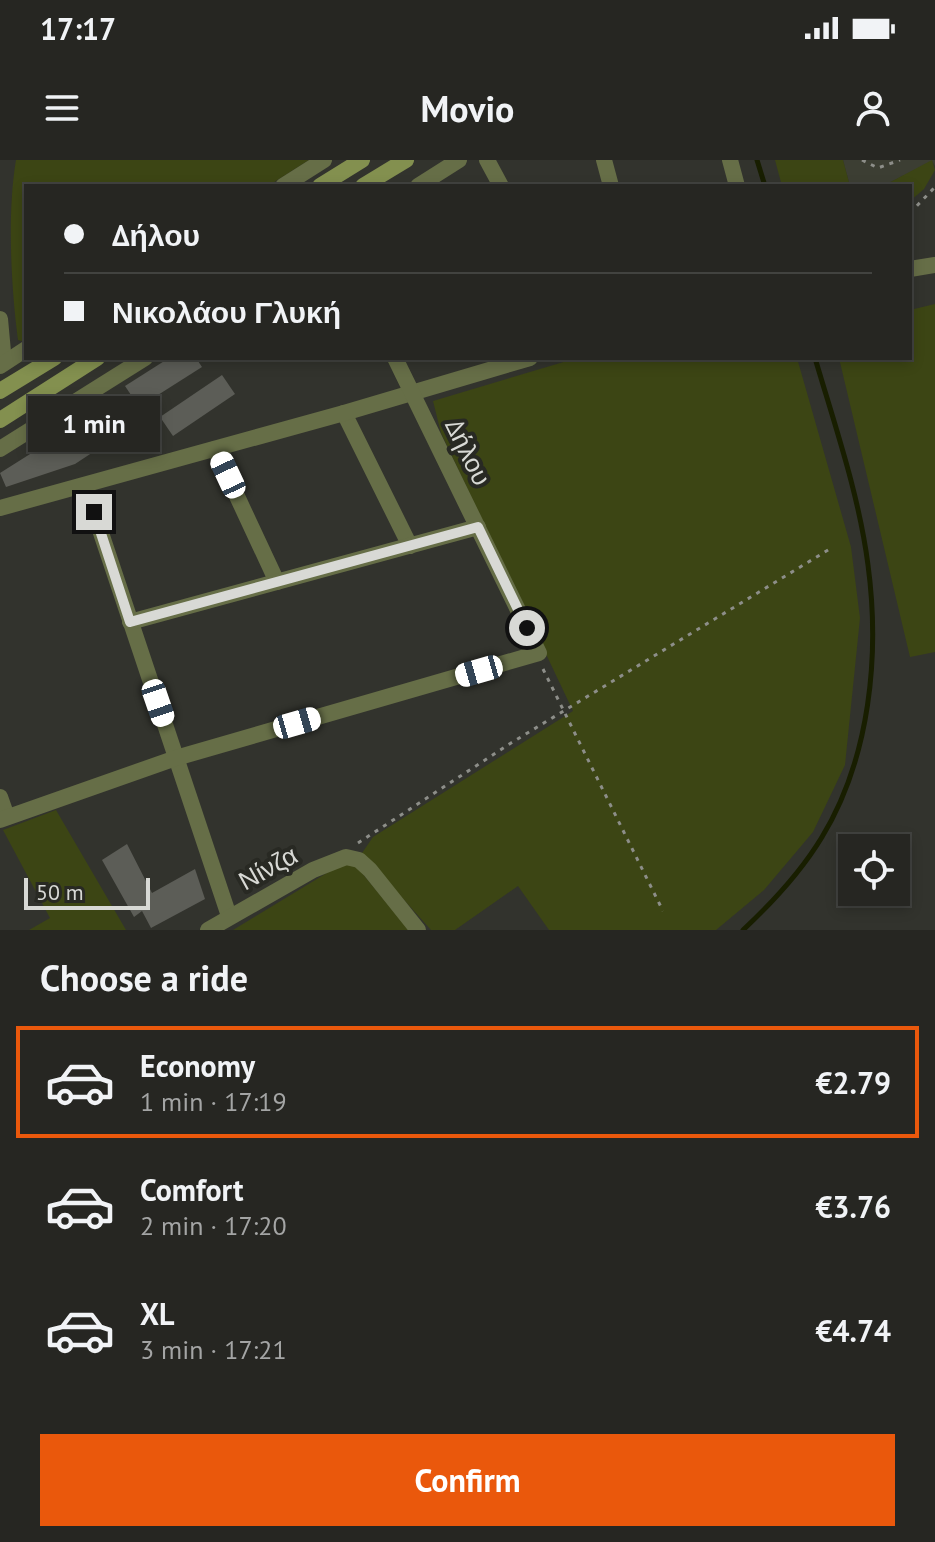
<!DOCTYPE html>
<html lang="en">
<head>
<meta charset="utf-8">
<style>
  body { margin:0; font-family:"PT Sans",sans-serif; background:#32322f; color:#f1f3f6; height:100vh; display:flex; flex-direction:column; font-size:30px; white-space:nowrap }
  * { box-sizing:border-box; margin:0 }
  p { font-size:26px; color:#a4a5a5 }
  .icon { flex:none; width:44px; height:44px; fill:none; stroke:currentColor; stroke-width:2; stroke-linecap:round; stroke-linejoin:round }
  .map { position:relative; height:770px; overflow:hidden }
  .sheet { display:flex; flex-direction:column; background:#262622; flex:1 }
  .sheet>* { flex:none }
  .guide { position:absolute; left:24px; top:24px; width:888px; height:176px; border-radius:0px; box-shadow:0 4px 12px #0003,0 0 0 2px #424340; display:grid; align-content:center; height:176px; padding:0 40px; background:#262622 }
  .tools { position:absolute; left:838px; top:674px; display:grid; gap:16px }
  .tools a { display:grid; place-items:center; width:72px; height:72px; border-radius:0px; background:#262622; box-shadow:0 4px 12px #0003,0 0 0 2px #424340; font-size:40px }
  .scale { position:absolute; left:24px; bottom:20px; width:126px; box-sizing:border-box; padding-left:8px; border:4px solid #d8d9d5; border-top:0; font-size:22px; line-height:28px; white-space:nowrap; color:#d8d9d5; -webkit-text-stroke:6px #282923; paint-order:stroke }
  .end { position:absolute; width:36px; height:36px; margin:-18px; border:10px solid #d8d9d5; background:#111; box-shadow:0 0 0 4px #111 }
  .from { border-radius:50% }
  .bubble { position:absolute; height:56px; border-radius:0px; background:#262622; box-shadow:0 4px 12px #0003,0 0 0 2px #424340; font-size:26px; font-weight:800; line-height:56px; text-align:center }
  .car { position:absolute; width:24px; height:48px; margin:-24px -12px; border-radius:10px; box-shadow:0 0 6px 2px #0007; background:linear-gradient(#fff 24%,#345 0 40%,#fff 0 76%,#345 0 86%,#fff 0) }
  .guide b { display:flex; align-items:center; gap:28px; height:76px; font-size:30px }
  .guide b+b { border-top:2px solid #424340 }
  .guide i { width:20px; height:20px; background:#f1f3f6 }
  ul { padding:0; list-style:none }
  li { display:flex; align-items:center; gap:24px; height:112px; margin:0 16px 12px; padding:0 24px; border:4px solid transparent; border-radius:0px }
  li div { flex:1 }
  li b { display:block; font-size:30px }
  li em { font-style:normal; font-weight:800 }
  li.current { border-color:#ea580c }
  li>.icon { width:72px; height:72px; stroke-width:1.5 }
  h2 { padding:0 40px; font-size:36px; line-height:96px }
  .action { display:flex; gap:16px; margin-top:auto; padding:16px 40px }
  .action a { flex:1; height:92px; border-radius:0px; background:#ea580c; color:#fff; font-size:32px; font-weight:800; line-height:92px; text-align:center }
  .status { display:flex; justify-content:space-between; align-items:center; height:56px; padding:0 40px; background:#262622; direction:ltr }
  .status svg { height:22px; fill:currentColor }
  header { display:flex; justify-content:space-between; align-items:center; height:104px; padding:0 40px; background:#262622; font-size:36px; font-weight:800 }
  .map>svg:first-child { display:block }
  .built { fill:#3c3e33 }
  .green { fill:#3c4514 }
  .lines { fill:none; stroke-linecap:round; stroke-linejoin:round }
  .stream { stroke:#181e00; stroke-width:5 }
  .building { fill:#5c5d57 }
  .path { stroke:#8d8e89; stroke-width:3; stroke-dasharray:4 6; stroke-linecap:butt }
  .street { stroke:#666e47; stroke-width:16 }
  .secondary { stroke:#83904f; stroke-width:16 }
  .route { stroke:#d8d9d5; stroke-width:10 }
  .labels { text-anchor:middle; stroke-width:8; stroke-linejoin:round; paint-order:stroke }
  .street-label { font-size:26px; fill:#d8d9d5; stroke:#282923 }
</style>
</head>
<body>
<div class="status"><b>17:17</b><svg viewBox="0 0 49 12"><path d="M0 12V9h3v3zM5 12V6h3v6zM10 12V3h3v9zM15 12V0h3v12zM26 1h20v11H26zM47 4h2v5h-2z"/></svg></div>
<header><svg class="icon" aria-label="menu" viewBox="0 0 24 24"><path d="M4 6h16M4 12h16M4 18h16"/></svg>Movio<svg class="icon" aria-label="person" viewBox="0 0 24 24"><circle cx="12" cy="8" r="4"/><path d="M4 21q1-7 8-7t8 7"/></svg></header>
<div class="map">
<svg width="935" height="770" viewBox="0 0 935 770">
  <rect width="100%" height="100%" fill="#32332d"/>
  <path class="built" d="M843,0H935V6L932,1L883,26H850Z"/>
  <g class="green">
    <path d="M16,0H309L268,26H26L25,182L18,180C11,126 7,53 16,0Z"/>
    <path d="M775,0H843L850,26H782Z"/>
    <path d="M932,0L935,10L924,29L910,41V26H883Z"/>
    <path d="M935,144V492L910,497L839,198H910V150Z"/>
    <path d="M577,198H797L851,387L860,458L845,605L813,672L764,730L716,770H549L518,726L455,770H431L362,693L373,677L573,551L441,273L433,241Z"/>
    <path d="M56,650L126,770H29L50,758L3,670Z"/>
    <path d="M347,704L357,707L409,770H233L335,708Z"/>
  </g>
  <g class="lines">
    <g class="stream">
      <path d="M757,0L765,26"/>
      <path d="M743,770C773,742 801,712 822,677C870,598 880,495 868,405C859,335 835,266 815,198"/>
    </g>
  </g>
  <g class="building">
    <path d="M169,198H196L202,207L139,247L125,226Z"/>
    <path d="M222,215L235,234L173,276L160,257Z"/>
    <path d="M122,236L144,267L131,276L133,279L119,287L113,279L75,304L6,327L0,313Z"/>
    <path d="M127,684L152,733L195,709L205,739L151,768L142,751L134,757L102,700Z"/>
  </g>
  <g class="lines">
    <g class="path">
      <path d="M862,0L878,8L900,0"/>
      <path d="M910,53L935,27"/>
      <path d="M543,509L663,751"/>
      <path d="M358,683L511,583L833,387"/>
    </g>
    <g class="street">
      <path d="M487,0L501,26"/>
      <path d="M604,0L611,26"/>
      <path d="M730,0L737,26"/>
      <path d="M283,26L324,0"/>
      <path d="M418,26L459,0"/>
      <path d="M910,109L935,105"/>
      <path d="M0,159L4,203"/>
      <path d="M0,206L26,189"/>
      <path d="M344,253L410,386"/>
      <path d="M0,289L145,198"/>
      <path d="M215,289L277,422"/>
      <path d="M85,325L229,756"/>
      <path d="M0,348L344,253L530,198"/>
      <path d="M130,462L478,367"/>
      <path d="M0,637L7,657"/>
      <path d="M0,660L176,598L539,493L395,198"/>
      <path d="M208,770L313,710L346,697L359,700L370,710L418,770"/>
    </g>
    <g class="secondary">
      <path d="M320,26L362,0"/>
      <path d="M363,26L406,0"/>
      <path d="M0,231L54,198"/>
      <path d="M0,260L97,198"/>
    </g>
  </g>
  <g class="lines">
    <path class="route" d="M94,352L130,462L478,367L527,468"/>
  </g>
  <g class="labels">
    <g class="street-label">
      <text transform="translate(468 292) rotate(64)" y="9">Δήλου</text>
      <text transform="translate(268 708) rotate(-29)" y="9">Νίνζα</text>
    </g>
  </g>
</svg>
<div class="tools">
<a><svg class="icon" aria-label="locate" viewBox="0 0 24 24"><circle cx="12" cy="12" r="6"/><path d="M12 2v4M12 18v4M2 12h4M18 12h4"/></svg></a>
</div>
<div class="scale">50 m</div>
<i class="end from" style="left:527px;top:468px"></i>
<i class="end" style="left:94px;top:352px"></i>
<div class="bubble" style="left:28px;top:236px;width:132px">1 min</div>
<i class="car" style="left:228px;top:315px;rotate:335deg"></i>
<i class="car" style="left:479px;top:511px;rotate:254deg"></i>
<i class="car" style="left:158px;top:543px;rotate:161deg"></i>
<i class="car" style="left:297px;top:563px;rotate:74deg"></i>
<div class="guide">
<b><i class="from"></i>Δήλου</b>
<b><i></i>Νικολάου Γλυκή</b>
</div>
</div>
<section class="sheet">
<h2>Choose a ride</h2>
<ul>
<li class="current"><svg class="icon" aria-label="car" viewBox="0 0 24 24"><path d="M5 17H2v-5l4-1 3-4h7l3 4 3 1v5h-3M9 17h6M6 11h13"/><circle cx="7" cy="17" r="2"/><circle cx="17" cy="17" r="2"/></svg><div><b>Economy</b><p>1 min · 17:19</p></div><em>€2.79</em></li>
<li><svg class="icon" aria-label="car" viewBox="0 0 24 24"><path d="M5 17H2v-5l4-1 3-4h7l3 4 3 1v5h-3M9 17h6M6 11h13"/><circle cx="7" cy="17" r="2"/><circle cx="17" cy="17" r="2"/></svg><div><b>Comfort</b><p>2 min · 17:20</p></div><em>€3.76</em></li>
<li><svg class="icon" aria-label="car" viewBox="0 0 24 24"><path d="M5 17H2v-5l4-1 3-4h7l3 4 3 1v5h-3M9 17h6M6 11h13"/><circle cx="7" cy="17" r="2"/><circle cx="17" cy="17" r="2"/></svg><div><b>XL</b><p>3 min · 17:21</p></div><em>€4.74</em></li>
</ul>
<div class="action"><a>Confirm</a></div>
</section>
</body>
</html>
